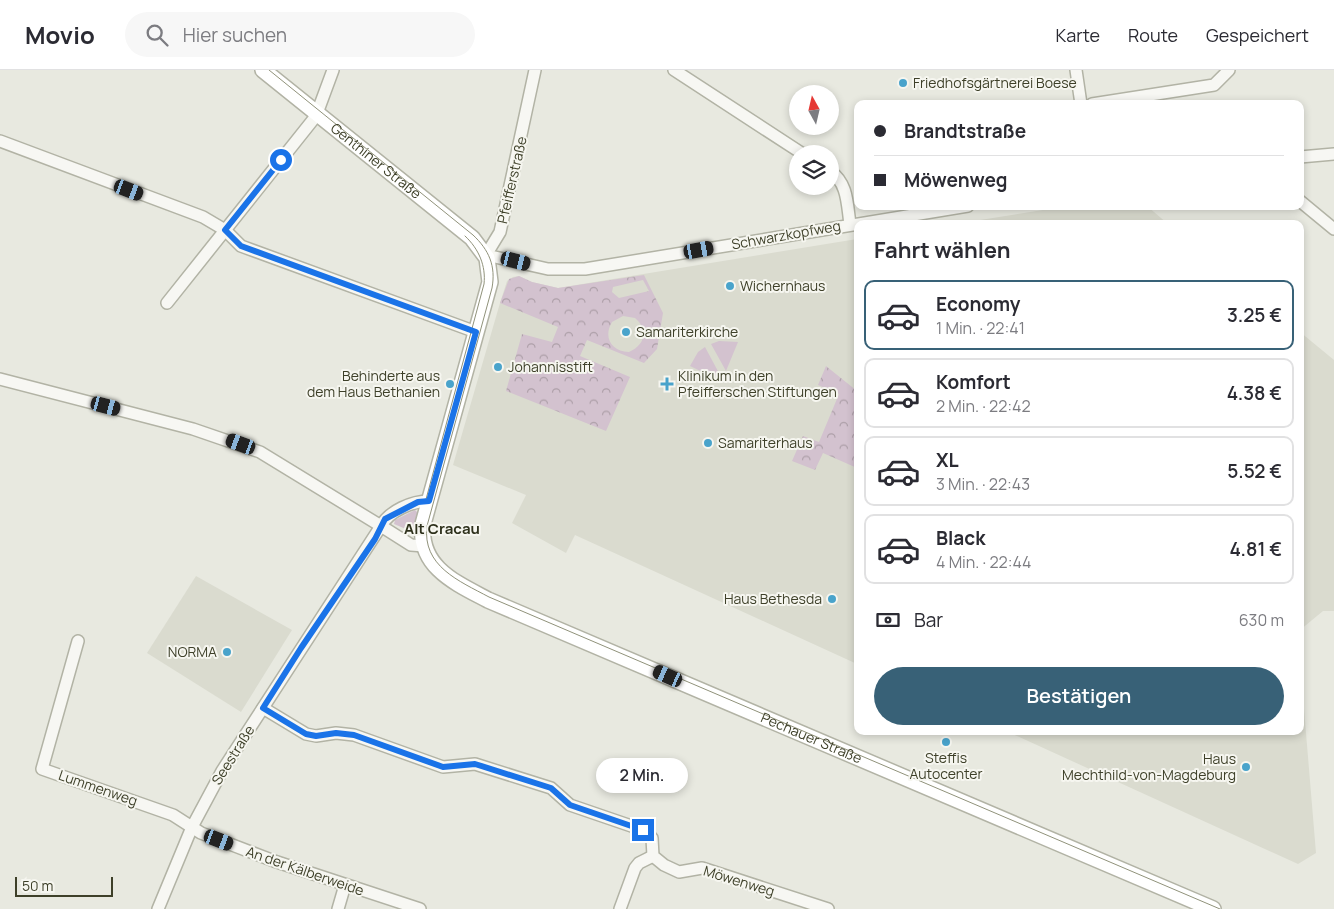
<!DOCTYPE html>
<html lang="de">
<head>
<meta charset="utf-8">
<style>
  body { margin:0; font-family:Manrope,sans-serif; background:#f7f7f7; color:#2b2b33; height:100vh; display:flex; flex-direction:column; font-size:19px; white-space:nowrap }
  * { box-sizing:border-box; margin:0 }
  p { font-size:16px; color:#7c7c81 }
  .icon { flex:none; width:28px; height:28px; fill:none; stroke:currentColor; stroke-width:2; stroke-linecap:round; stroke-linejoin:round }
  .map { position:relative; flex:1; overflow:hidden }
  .drawer { position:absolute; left:854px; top:150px; width:450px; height:515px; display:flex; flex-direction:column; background:#fff; border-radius:10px; box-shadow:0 2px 8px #0003 }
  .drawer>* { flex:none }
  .hud { position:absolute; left:854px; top:30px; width:450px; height:110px; border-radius:10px; box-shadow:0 2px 8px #0003; display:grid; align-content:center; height:110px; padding:0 20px; background:#fff }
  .needle { width:32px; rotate:352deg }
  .fabs { position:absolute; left:789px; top:15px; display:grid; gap:10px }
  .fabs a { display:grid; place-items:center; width:50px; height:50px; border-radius:50%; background:#fff; box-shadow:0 2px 8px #0003; font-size:25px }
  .scale { position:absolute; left:15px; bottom:12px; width:98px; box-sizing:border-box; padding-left:5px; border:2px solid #3e4029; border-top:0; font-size:14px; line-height:18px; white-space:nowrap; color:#3e4029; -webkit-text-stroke:4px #f6f6f0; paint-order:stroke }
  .end { position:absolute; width:22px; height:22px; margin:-11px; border:6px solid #1a73e8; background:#fff; box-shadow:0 0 0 2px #fff }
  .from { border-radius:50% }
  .bubble { position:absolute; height:35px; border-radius:18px; background:#fff; box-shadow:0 2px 8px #0003; font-size:16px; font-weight:600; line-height:35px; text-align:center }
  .car { position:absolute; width:15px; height:30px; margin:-15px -8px; border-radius:6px; box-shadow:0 0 4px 1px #0007; background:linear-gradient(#222 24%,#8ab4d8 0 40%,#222 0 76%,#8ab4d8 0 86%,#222 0) }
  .hud b { display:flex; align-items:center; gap:18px; height:48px; font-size:19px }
  .hud b+b { border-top:1px solid #e1e1e2 }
  .hud i { width:12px; height:12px; background:#2b2b33 }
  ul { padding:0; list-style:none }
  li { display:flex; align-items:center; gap:15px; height:70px; margin:0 10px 8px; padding:0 10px; border:2px solid #e1e1e2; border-radius:10px }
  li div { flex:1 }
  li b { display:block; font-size:19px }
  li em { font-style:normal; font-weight:600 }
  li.selected { border-color:#386177 }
  li>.icon { width:45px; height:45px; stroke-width:1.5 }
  h2 { padding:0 20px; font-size:22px; line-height:60px }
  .pay { display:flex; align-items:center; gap:12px; height:55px; padding:0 20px; font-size:19px }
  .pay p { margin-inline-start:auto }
  .action { display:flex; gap:10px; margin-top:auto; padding:10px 20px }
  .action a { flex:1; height:58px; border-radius:30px; background:#386177; color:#fff; font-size:20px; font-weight:600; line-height:58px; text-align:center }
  header { display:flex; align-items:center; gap:30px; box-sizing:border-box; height:70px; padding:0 25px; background:#fff; border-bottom:1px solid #e1e1e2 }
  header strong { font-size:24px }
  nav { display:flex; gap:28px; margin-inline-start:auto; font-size:18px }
  .search { width:350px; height:45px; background:#f7f7f7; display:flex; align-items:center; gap:12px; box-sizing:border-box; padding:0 18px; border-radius:28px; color:#7c7c81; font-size:19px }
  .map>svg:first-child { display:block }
  .built { fill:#dadbcf }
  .grass { fill:#d3c2cf }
  .park { fill:url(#park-crowns); fill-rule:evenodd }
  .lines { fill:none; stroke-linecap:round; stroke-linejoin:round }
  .street-casing { stroke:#b2b3a5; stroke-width:14 }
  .secondary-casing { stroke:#b2b3a5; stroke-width:18 }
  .street { stroke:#f7f7f3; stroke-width:11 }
  .secondary { stroke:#fff; stroke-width:15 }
  .tram { stroke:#90927a; stroke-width:1 }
  .route { stroke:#1a73e8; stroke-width:6 }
  .poi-dot { fill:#49a3cb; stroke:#f6f6f0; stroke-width:2 }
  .labels { text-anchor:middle; stroke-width:4; stroke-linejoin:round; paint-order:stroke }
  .poi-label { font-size:14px; fill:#3e4029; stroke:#f6f6f0; text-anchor:start }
  .street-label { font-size:14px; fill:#3e4029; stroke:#f6f6f0 }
  .neighbourhood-label { font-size:15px; font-weight:bold; fill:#2e311c; stroke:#f6f6f0 }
</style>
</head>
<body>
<header>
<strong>Movio</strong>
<div class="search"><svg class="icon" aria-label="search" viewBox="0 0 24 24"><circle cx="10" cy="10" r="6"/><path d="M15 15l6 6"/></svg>Hier suchen</div>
<nav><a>Karte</a><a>Route</a><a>Gespeichert</a></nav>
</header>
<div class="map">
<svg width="1334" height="839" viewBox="0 0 1334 839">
  <defs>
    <pattern id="park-crowns" width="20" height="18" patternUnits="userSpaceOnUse" patternTransform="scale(1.25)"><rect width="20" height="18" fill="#d3c2cf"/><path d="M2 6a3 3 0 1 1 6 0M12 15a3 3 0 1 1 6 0" fill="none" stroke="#ad9fa8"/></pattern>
  </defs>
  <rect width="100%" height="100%" fill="#e8e9e0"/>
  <g class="built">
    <path d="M1068,136H1147L1168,154H955Z"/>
    <path d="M857,169V594L575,465L566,483L512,453L526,425L453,395L500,233L507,211L513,207L519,206L532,212L558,218Z"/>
    <path d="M1300,262L1334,290V541H1323L1300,560Z"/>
    <path d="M196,506L292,560L241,642L147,583Z"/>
    <path d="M1300,591L1316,783L1298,794L1006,661H1300Z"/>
  </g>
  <g class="grass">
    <path d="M719,271L738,272L726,301L711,274Z"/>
    <path d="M705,277L720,305L713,307L690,296L698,282Z"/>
    <path d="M415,440L418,443L413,462L394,454L395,450Z"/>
  </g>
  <g class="park">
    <path d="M644,205L663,243L657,279L644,293L587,270L580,286L630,307L606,361L506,321L522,264L552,272L558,257L500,233L509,209L519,206L532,212L558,218ZM643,210L649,221L619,228L612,222L613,217ZM623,246L635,248C649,260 645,275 629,282C611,281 603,267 612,252Z"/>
    <path d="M826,296L857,321V398L823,383L815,400L792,391L803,366L819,372L839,324L818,315Z"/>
  </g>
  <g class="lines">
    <defs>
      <g id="street">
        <path d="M535,0L500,162L486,185L548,199H585L968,136"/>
        <path d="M674,0L803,84"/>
        <path d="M1076,0L1081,34"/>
        <path d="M1092,34L1214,15L1229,0"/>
        <path d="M0,71L203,147L225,160L241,176L476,262"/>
        <path d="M1300,87L1334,84"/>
        <path d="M830,101C848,113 847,134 850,154"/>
        <path d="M1300,131L1334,159"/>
        <path d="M167,233L316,46L333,0"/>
        <path d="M0,309L193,359L260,382L381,456C389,441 412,431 429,431"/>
        <path d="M78,571L42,699L173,745L201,763L274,791L420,839"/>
        <path d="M263,638L306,664L316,666L336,663L354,665L443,697L475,694L551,718L570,735L643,760L652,768L653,786L664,795L679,802L702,798L828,839"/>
        <path d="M158,839L192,757L222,701L381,456L411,475L424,476"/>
        <path d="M338,839L345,815"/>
        <path d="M620,839L635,798L639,793L653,786"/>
      </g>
      <g id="secondary">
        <path id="s1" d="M263,0L472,168L487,188L490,212L423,454C418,497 456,513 488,530L1213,839"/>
      </g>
    </defs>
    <use href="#street" class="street-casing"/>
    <use href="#secondary" class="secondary-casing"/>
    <use href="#street" class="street"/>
    <use href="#secondary" class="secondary"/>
    <g class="tram">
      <path d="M269,0L473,165C489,180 496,196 492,218L427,456C422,496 459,511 489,527L1220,839"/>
      <path d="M425,433L484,214C486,196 479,179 465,166"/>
    </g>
  </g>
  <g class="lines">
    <path class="route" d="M281,90L225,160L241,176L476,262L429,431L418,432L385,449L375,469L301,578L263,638L306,664L316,666L336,663L354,665L443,697L475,694L551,718L570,735L643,760"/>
  </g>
  <g class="poi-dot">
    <circle cx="903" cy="13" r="5"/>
    <circle cx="730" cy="216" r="5"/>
    <circle cx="626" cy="262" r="5"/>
    <circle cx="498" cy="297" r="5"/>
    <circle cx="450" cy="314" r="5"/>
    <path d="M664.5 306.5h5v5h5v5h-5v5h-5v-5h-5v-5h5z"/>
    <circle cx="708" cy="373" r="5"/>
    <circle cx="832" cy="529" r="5"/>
    <circle cx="227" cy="582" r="5"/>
    <circle cx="946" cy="672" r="5"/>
    <circle cx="1246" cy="697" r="5"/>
  </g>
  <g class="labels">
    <g class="poi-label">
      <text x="913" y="18">Friedhofsgärtnerei Boese</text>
      <text x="740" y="221">Wichernhaus</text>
      <text x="636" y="267">Samariterkirche</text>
      <text x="508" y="302">Johannisstift</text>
      <text x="440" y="311" text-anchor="end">Behinderte aus<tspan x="440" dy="16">dem Haus Bethanien</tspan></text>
      <text x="678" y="311">Klinikum in den<tspan x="678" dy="16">Pfeifferschen Stiftungen</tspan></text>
      <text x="718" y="378">Samariterhaus</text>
      <text x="822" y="534" text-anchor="end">Haus Bethesda</text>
      <text x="217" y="587" text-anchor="end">NORMA</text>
      <text x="946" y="693" text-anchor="middle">Steffis<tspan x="946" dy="16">Autocenter</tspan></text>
      <text x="1236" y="694" text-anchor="end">Haus<tspan x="1236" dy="16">Mechthild-von-Magdeburg</tspan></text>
    </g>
    <g class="street-label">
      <text dy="5" stroke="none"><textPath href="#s1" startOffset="145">Genthiner Straße</textPath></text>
      <text transform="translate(512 110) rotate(-77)" y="5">Pfeifferstraße</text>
      <text transform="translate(786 165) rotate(-10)" y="5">Schwarzkopfweg</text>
      <text dy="5" stroke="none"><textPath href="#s1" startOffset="1028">Pechauer Straße</textPath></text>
      <text transform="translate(233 685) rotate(-58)" y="5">Seestraße</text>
      <text transform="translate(98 718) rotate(19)" y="5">Lummenweg</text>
      <text transform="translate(305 801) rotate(19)" y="5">An der Kälberweide</text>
      <text transform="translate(739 811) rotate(17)" y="5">Möwenweg</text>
    </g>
    <g class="neighbourhood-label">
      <text x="442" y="464">Alt Cracau</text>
    </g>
  </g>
</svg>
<div class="fabs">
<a><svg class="needle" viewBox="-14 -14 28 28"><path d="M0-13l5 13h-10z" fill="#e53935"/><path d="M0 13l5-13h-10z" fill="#7c7c81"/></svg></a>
<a><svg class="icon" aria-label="layers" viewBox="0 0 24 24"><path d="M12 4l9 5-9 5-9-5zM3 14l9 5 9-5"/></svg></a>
</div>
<div class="scale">50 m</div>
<i class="end from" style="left:281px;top:90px"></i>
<i class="end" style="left:643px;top:760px"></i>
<div class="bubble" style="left:596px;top:688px;width:92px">2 Min.</div>
<i class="car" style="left:129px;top:120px;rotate:111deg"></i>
<i class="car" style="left:699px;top:180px;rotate:80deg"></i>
<i class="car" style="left:516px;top:191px;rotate:104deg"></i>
<i class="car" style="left:106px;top:336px;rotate:105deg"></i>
<i class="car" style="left:241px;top:374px;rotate:290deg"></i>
<i class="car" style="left:668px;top:606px;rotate:294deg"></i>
<i class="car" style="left:219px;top:770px;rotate:111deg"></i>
<div class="hud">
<b><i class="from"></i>Brandtstraße</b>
<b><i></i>Möwenweg</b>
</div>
<section class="drawer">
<h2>Fahrt wählen</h2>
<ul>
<li class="selected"><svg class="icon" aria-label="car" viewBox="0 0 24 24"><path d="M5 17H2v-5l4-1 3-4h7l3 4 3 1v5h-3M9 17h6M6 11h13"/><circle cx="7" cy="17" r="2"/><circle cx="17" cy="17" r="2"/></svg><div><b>Economy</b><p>1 Min. · 22:41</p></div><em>3.25 €</em></li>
<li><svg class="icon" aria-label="car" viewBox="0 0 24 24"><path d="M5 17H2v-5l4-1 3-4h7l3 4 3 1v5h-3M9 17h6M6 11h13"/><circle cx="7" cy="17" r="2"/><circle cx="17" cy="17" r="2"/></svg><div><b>Komfort</b><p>2 Min. · 22:42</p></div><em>4.38 €</em></li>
<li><svg class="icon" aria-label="car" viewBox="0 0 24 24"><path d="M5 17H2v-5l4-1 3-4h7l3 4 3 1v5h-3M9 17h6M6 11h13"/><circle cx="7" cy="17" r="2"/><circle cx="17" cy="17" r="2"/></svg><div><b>XL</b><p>3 Min. · 22:43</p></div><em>5.52 €</em></li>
<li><svg class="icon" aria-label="car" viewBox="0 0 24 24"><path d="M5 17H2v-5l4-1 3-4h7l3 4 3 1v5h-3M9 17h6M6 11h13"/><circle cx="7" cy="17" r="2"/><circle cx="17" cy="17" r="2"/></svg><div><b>Black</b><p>4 Min. · 22:44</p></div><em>4.81 €</em></li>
</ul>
<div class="pay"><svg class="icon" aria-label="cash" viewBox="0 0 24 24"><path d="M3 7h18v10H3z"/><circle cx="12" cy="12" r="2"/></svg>Bar<p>630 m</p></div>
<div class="action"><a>Bestätigen</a></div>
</section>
</div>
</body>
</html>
